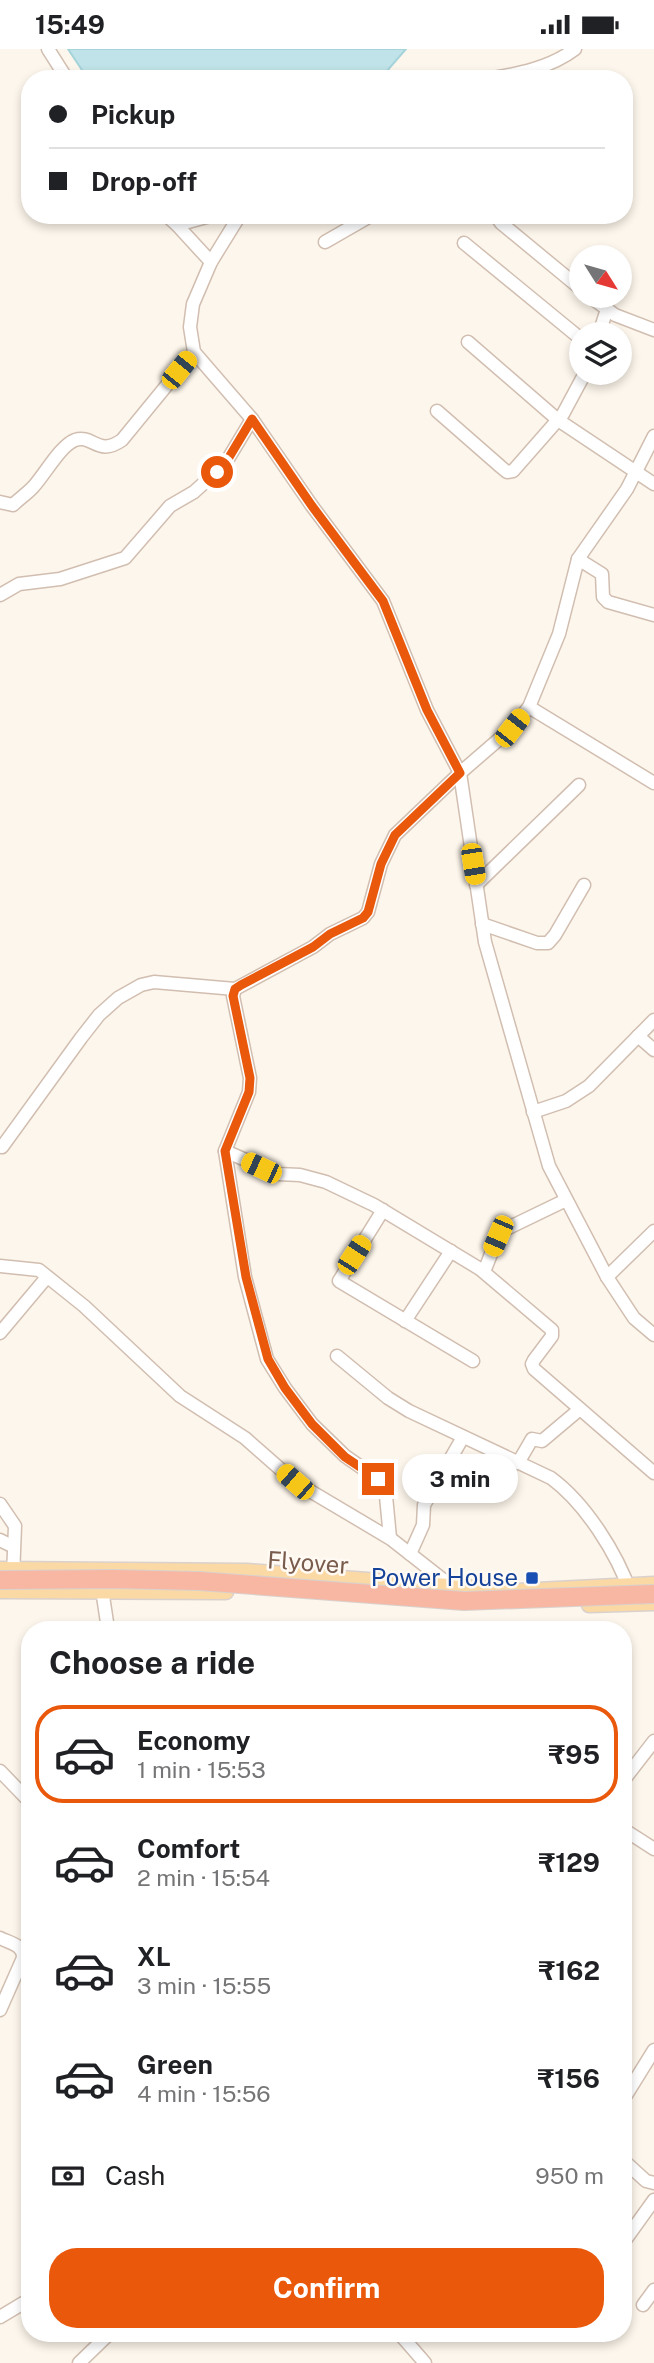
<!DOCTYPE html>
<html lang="en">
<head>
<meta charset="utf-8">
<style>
  body { margin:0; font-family:"Public Sans",sans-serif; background:#f6f6f6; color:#202124; height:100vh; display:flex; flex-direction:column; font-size:26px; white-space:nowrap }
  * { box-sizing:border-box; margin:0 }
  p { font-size:23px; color:#757577 }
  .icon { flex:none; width:38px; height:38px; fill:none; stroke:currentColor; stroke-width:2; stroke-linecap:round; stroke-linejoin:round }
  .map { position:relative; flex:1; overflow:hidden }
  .side { position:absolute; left:21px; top:1572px; width:611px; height:721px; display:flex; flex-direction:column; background:#fff; border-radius:28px; box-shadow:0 4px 10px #0003 }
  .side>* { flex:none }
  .top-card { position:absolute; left:21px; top:21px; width:612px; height:154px; border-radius:28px; box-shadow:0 4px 10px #0003; display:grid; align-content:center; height:154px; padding:0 28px; background:#fff }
  .needle { width:46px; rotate:127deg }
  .controls { position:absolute; left:569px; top:196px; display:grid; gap:14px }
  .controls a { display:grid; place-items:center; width:63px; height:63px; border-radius:50%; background:#fff; box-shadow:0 4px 10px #0003; font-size:35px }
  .end { position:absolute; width:32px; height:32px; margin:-16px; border:9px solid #ea580c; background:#fff; box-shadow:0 0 0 4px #fff }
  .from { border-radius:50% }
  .bubble { position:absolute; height:49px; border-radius:24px; background:#fff; box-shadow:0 4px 10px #0003; font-size:23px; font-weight:700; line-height:49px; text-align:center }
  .car { position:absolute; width:21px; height:42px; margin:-21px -10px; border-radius:9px; box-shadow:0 0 5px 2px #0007; background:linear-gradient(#f5c518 24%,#345 0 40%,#f5c518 0 76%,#345 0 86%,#f5c518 0) }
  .top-card b { display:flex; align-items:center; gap:24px; height:66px; font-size:26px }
  .top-card b+b { border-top:2px solid #e0e0e0 }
  .top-card i { width:18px; height:18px; background:#202124 }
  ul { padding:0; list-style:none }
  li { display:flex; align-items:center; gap:21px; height:98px; margin:0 14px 10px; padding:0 14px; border:4px solid transparent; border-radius:28px }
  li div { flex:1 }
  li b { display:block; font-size:26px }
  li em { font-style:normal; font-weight:700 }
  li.selected { border-color:#ea580c }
  li>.icon { width:63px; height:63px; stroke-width:1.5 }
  h2 { padding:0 28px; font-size:32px; line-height:84px }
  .pay { display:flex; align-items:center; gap:18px; height:77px; padding:0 28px; font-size:26px }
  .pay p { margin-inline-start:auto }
  .button { display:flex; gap:14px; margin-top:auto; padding:14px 28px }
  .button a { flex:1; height:80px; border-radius:28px; background:#ea580c; color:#fff; font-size:28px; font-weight:700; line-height:80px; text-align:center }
  .status { display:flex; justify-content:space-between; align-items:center; height:49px; padding:0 35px; background:#fff; direction:ltr }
  .status svg { height:19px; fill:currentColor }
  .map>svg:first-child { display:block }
  .water { fill:#bfe3e8; stroke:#a5d3da; stroke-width:2 }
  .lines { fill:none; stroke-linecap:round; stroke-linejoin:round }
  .minor-casing { stroke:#d1beb0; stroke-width:15 }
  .major-casing { stroke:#dad1cd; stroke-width:17 }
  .minor { stroke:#fff; stroke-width:12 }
  .major { stroke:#fbd9a5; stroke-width:14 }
  .highway-bridge-casing { stroke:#dad1cd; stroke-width:20; stroke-linecap:butt }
  .highway-bridge { stroke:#f7b7a3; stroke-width:18 }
  .route { stroke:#ea580c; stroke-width:9 }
  .transit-dot { fill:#1a4fb4; stroke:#fffaf3; stroke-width:2.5 }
  .labels { text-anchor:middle; stroke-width:5; stroke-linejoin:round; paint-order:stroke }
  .street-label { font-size:24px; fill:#7a5c4d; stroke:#fffaf3 }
  .transit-label { font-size:24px; fill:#164399; stroke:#fffaf3; text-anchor:end }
</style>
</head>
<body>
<div class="status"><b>15:49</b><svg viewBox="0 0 49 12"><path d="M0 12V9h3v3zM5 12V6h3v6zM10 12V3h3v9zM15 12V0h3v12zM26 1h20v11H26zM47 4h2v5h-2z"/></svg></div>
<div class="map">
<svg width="654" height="2314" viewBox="0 0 654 2314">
  <rect width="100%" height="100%" fill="#fdf6ec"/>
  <path class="water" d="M68,0H406L380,30H88Z"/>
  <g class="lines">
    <defs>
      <g id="minor">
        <path d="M48,0L67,30"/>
        <path d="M452,30H455"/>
        <path d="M487,30C518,25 550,19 575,0"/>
        <path d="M166,166L177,176L214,166"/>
        <path d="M240,166L211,213L193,255L190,278L194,303L252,370L312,457L383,552L427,661L460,724L485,893L549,1117L607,1228L634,1269L654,1286"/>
        <path d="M495,166L501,174L581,240"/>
        <path d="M177,176L211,213"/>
        <path d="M325,193L372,166"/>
        <path d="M464,194L581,290"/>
        <path d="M589,247L615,266L654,281"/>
        <path d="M599,285L607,260"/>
        <path d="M468,293L558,371L654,435"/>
        <path d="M437,362L501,418L507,423L513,422L563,365L585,324"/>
        <path d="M0,453L13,456C20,449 28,444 34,437C45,425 60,397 75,391C93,385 98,408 122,391L194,303"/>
        <path d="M578,510L602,525L603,548L608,553L654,566"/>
        <path d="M0,546L19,535L60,530L125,509L170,457L194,443L225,415L252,370"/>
        <path d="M529,658L654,734"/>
        <path d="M476,836L579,736"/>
        <path d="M482,875L537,894H548L555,886L584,836"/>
        <path d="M235,940L233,947L250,1029L249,1043L225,1102L245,1228L267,1310L285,1339L312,1375L345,1407L378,1430L386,1447L390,1489"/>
        <path d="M638,987L654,1001"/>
        <path d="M533,1063L566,1052L589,1037L654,971"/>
        <path d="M2,1098L81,989L99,966L118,949L141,936L154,933L235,940L313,898L330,885L363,869L368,863L381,815L395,786L460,724L512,679L529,658L559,585L578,510L627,440L654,387"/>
        <path d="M225,1102L278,1125L300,1126L326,1133L374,1156L480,1220L552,1281V1287L534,1311L532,1315L534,1320L654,1424"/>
        <path d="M383,1161L339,1232L473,1312"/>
        <path d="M0,1217L39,1221L84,1257L180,1347L245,1389L295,1433L391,1490L451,1537V1540"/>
        <path d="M484,1223L498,1187L506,1180L566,1151"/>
        <path d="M607,1228L654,1182"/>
        <path d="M405,1272L451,1202"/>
        <path d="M0,1284L47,1228"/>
        <path d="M337,1307L388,1349L409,1362L551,1429C585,1454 617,1504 631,1545"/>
        <path d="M518,1414L532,1390L542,1392L580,1360"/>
        <path d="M0,1455L15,1477L13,1527"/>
        <path d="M0,1491L12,1497"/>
        <path d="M410,1505L423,1476L424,1456L463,1388"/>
        <path d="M101,1534L108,1580"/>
        <path d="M0,1722L30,1753"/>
        <path d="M623,1732L654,1692"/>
        <path d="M623,1780L654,1800"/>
        <path d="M0,1889C10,1894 24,1896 23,1909L0,1961"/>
        <path d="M623,2051L654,2001"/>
        <path d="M623,2111L646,2132L654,2134"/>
        <path d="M623,2194L654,2151"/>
        <path d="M643,2256L654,2241"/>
        <path d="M0,2268L30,2250"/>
        <path d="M399,2284L425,2314"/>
        <path d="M79,2314L110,2284"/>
      </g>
      <g id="major">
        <path d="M0,1520L247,1522L518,1542L654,1535"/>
        <path d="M0,1542L226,1543"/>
        <path d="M589,1556L654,1554"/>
      </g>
    </defs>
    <use href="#minor" class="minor-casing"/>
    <use href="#major" class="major-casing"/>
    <use href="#minor" class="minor"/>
    <use href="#major" class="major"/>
    <defs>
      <path id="highway-bridge" d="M0,1531L113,1530L199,1532L464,1552L654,1545"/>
    </defs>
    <use href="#highway-bridge" class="highway-bridge-casing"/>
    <use href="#highway-bridge" class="highway-bridge"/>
  </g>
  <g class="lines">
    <path class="route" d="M217,423L225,415L252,370L312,457L383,552L427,661L460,724L395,786L381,815L368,863L363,869L330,885L313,898L241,936L235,940L233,947L250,1029L249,1043L225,1102L246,1228L268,1310L285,1339L312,1375L345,1408L378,1430"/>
  </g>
  <rect class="transit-dot" x="525" y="1522" width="14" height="14" rx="3.5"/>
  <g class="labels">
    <g class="street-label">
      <text transform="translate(308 1514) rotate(4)" y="8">Flyover</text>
    </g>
    <g class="transit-label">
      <text x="518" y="1537">Power House</text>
    </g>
  </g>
</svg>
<div class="controls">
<a><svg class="needle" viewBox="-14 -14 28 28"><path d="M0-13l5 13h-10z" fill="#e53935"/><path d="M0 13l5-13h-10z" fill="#757577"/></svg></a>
<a><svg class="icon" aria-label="layers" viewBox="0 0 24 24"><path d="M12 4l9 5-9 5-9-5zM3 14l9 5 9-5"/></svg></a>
</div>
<i class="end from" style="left:217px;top:423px"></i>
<i class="end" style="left:378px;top:1430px"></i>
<div class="bubble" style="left:402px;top:1405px;width:116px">3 min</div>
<i class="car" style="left:179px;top:321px;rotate:39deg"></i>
<i class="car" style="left:512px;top:679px;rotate:38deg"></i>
<i class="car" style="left:473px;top:815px;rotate:171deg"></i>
<i class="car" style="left:261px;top:1119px;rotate:295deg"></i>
<i class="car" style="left:498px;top:1187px;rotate:203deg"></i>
<i class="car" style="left:354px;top:1206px;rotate:33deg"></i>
<i class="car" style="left:295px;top:1433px;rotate:311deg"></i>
<div class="top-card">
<b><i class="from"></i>Pickup</b>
<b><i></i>Drop-off</b>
</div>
<section class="side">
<h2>Choose a ride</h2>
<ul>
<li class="selected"><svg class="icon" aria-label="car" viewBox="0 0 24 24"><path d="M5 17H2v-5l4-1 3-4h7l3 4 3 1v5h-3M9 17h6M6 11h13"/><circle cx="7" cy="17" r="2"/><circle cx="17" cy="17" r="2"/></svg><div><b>Economy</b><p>1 min · 15:53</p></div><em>₹95</em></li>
<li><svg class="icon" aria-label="car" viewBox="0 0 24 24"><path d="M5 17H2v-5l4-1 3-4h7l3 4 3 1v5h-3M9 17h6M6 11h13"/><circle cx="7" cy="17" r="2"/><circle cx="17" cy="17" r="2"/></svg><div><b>Comfort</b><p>2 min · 15:54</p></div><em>₹129</em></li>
<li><svg class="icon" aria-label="car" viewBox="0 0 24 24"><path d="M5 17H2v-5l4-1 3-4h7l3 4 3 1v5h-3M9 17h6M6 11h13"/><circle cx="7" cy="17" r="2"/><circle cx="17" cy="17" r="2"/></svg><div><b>XL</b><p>3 min · 15:55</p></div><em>₹162</em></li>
<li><svg class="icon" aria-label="car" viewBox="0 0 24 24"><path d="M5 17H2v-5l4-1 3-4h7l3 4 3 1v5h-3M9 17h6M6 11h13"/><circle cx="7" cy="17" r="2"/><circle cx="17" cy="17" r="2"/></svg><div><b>Green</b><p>4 min · 15:56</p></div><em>₹156</em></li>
</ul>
<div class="pay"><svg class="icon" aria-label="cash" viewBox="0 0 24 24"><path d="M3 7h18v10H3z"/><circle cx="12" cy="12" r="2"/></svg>Cash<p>950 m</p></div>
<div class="button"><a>Confirm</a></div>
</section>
</div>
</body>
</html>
